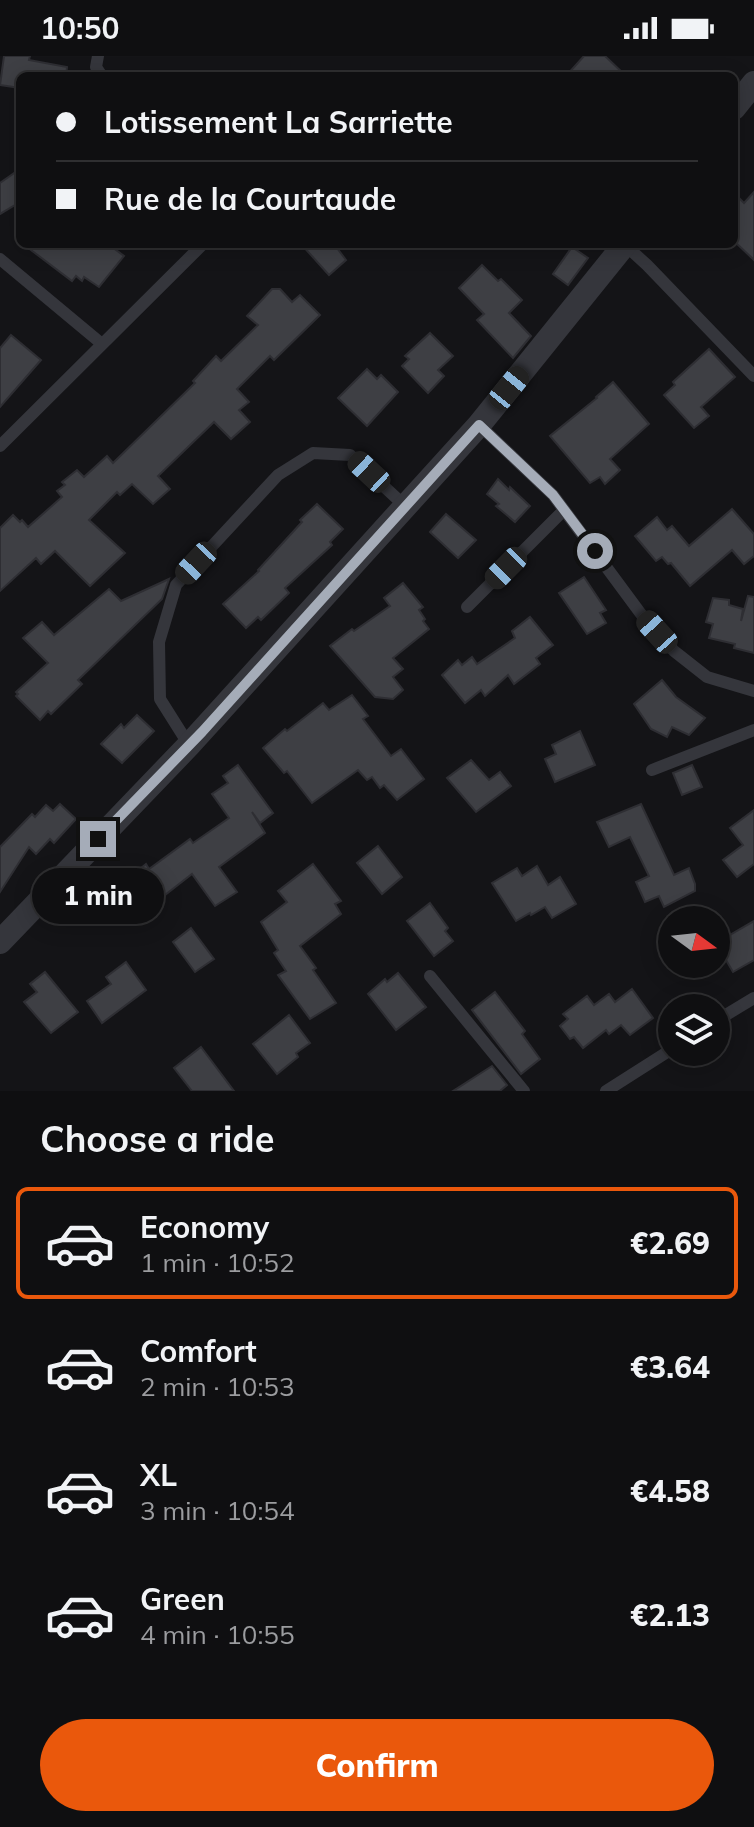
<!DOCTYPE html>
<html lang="en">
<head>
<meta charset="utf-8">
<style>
  body { margin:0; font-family:Mulish,sans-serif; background:#18181a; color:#f1f3f6; height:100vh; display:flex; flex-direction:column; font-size:30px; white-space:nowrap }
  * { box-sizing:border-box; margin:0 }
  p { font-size:26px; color:#9b9c9f }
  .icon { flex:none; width:44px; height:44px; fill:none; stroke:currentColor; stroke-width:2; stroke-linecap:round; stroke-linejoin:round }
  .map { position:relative; height:1035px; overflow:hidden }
  .sheet { display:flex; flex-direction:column; background:#0f0f11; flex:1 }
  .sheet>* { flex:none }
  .banner { position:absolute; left:16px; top:16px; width:722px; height:176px; border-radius:12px; box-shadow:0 4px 20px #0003,0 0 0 2px #2f2f31; display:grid; align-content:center; height:176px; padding:0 40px; background:#0f0f11 }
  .needle { width:52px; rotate:105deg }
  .tools { position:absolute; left:658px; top:850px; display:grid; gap:16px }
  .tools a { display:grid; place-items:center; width:72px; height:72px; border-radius:50%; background:#0f0f11; box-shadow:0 4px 20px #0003,0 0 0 2px #2f2f31; font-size:40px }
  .end { position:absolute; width:36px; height:36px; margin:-18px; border:10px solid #a5acb8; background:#111; box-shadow:0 0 0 4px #111 }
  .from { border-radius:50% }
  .bubble { position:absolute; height:56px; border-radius:28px; background:#0f0f11; box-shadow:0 4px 20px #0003,0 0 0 2px #2f2f31; font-size:26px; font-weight:800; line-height:56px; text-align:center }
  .car { position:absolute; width:24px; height:48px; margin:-24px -12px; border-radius:10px; box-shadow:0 0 6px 2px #0007; background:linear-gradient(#222 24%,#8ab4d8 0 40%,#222 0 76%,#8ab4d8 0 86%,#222 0) }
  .banner b { display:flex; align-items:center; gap:28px; height:76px; font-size:30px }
  .banner b+b { border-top:2px solid #2f2f31 }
  .banner i { width:20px; height:20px; background:#f1f3f6 }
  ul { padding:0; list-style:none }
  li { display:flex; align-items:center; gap:24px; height:112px; margin:0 16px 12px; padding:0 24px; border:4px solid transparent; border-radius:12px }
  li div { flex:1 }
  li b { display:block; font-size:30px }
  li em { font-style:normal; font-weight:800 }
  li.current { border-color:#ea580c }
  li>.icon { width:72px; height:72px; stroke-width:1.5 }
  h2 { padding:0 40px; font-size:36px; line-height:96px }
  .primary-button { display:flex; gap:16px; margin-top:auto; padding:16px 40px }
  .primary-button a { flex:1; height:92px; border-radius:48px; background:#ea580c; color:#fff; font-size:32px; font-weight:800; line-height:92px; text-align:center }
  .status { display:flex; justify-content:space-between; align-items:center; height:56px; padding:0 40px; background:#0f0f11; direction:ltr }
  .status svg { height:22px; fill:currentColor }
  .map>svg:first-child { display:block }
  .building { fill:#3e3f44; stroke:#2e2e33; stroke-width:2 }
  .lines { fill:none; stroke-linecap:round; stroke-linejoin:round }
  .service { stroke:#35363c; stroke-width:12 }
  .minor { stroke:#35363c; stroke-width:24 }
  .route { stroke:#a5acb8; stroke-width:10 }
</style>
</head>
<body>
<div class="status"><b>10:50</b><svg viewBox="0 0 49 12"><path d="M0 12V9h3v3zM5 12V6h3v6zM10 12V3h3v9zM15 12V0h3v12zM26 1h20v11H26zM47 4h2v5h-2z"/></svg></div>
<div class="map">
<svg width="754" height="1035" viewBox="0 0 754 1035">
  <rect width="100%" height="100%" fill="#141417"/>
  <g class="building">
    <path d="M4,0H30L29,4L67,11L66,20H20V32L0,29Z"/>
    <path d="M584,0H605L626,20H566Z"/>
    <path d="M20,113V146L0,158V127Z"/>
    <path d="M754,136V204L734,185V137L744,147Z"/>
    <path d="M23,188H108L124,200L99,231L84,221L82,225L76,220L72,225Z"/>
    <path d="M301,188H334L346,204L329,219Z"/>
    <path d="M572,191L588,202L568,229L553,218Z"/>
    <path d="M482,209L498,225L501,223L522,244L509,257L531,280L513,302L477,264L484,258L459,232Z"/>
    <path d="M272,233H280L292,246L300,239L320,259L274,304L270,300L237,333L249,346L239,354L250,366L231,383L214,366L158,420L170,433L153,448L132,428L120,439L117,436L89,464L125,497L90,530L55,495L41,508L36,502L0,535V472L13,459L20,466L22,464L28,471L62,441L57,435L65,429L62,426L77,414L84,421L107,400L113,407L195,327L193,325L216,300L221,305L258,269L247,260Z"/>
    <path d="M430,277L453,300L438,314L444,320L428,337L402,310L409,303L405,300Z"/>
    <path d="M11,279L41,304L0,351V292Z"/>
    <path d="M709,293L735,321L701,351L709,360L694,372L664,339L675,329L673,326Z"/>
    <path d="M367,313L377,323L381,319L398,336L367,370L338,342Z"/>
    <path d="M613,326L649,368L610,403L620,414L605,428L600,421L590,427L550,380L597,342L596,341Z"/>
    <path d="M498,423L509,434L510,431L530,450L515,466L496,450L499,448L487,438Z"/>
    <path d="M317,448L343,473L330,486L332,489L285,532L289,537L261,564L258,561L246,572L223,548L259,515L258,514L302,466L300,464Z"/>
    <path d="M732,453L754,478V500L744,508L732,494L690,530L671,507L668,508L662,501L656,505L635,480L657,461L667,474L672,470L689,490Z"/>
    <path d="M446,458L476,484L458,502L430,476Z"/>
    <path d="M584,521L606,554L600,557L606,567L587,578L559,537Z"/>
    <path d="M169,523L162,543L78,624L82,628L51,658L48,655L40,664L16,640L18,638L16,636L48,607L23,582L42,566L54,579L109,533L121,545Z"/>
    <path d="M403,527L423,551L419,554L425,563L423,565L429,573L393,602L403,613L393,621L403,634L393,643L375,641L330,590L352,573L354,575L390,550L384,542Z"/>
    <path d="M748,540L754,541V597L734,592L735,588L709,582L713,568L706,566L713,542L729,544V549L743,553L741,565Z"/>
    <path d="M530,561L553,589L536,602L540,608L514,628L508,619L485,640L481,634L465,647L442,619L458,604L462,609L472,601L477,608L515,582L512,575Z"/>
    <path d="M662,624L676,641L705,662L689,679L672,671L667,681L651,673L634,648Z"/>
    <path d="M352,639L368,660L363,663L391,700L401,693L424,723L397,744L384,729L380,732L372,721L367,724L358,714L312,747L287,715L284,717L263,692L285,673L287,675L323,647L329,654Z"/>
    <path d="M137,659L154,675L122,707L101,688L121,668L124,672Z"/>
    <path d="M580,675L595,709L555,726L545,703L556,698L552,689Z"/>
    <path d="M471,704L489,724L500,716L511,730L476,756L447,722Z"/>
    <path d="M238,709L273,757L260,767L252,756L265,777L219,811L237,836L215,850L192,818L147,853L130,833L136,830L130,821L146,808L149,813L190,783L193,787L229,762L212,738L228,727L223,720Z"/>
    <path d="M692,709L702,731L682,739L673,717Z"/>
    <path d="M60,748L76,763L54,787L50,783L36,798L29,791L0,836V791L32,758L35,761L46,749L53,755Z"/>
    <path d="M641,748L674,819L689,812L695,828V835L664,851L659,840L645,846L636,826L649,820L630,781L609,791L597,766Z"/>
    <path d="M754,754V808L737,821L723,804L743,789L730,772Z"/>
    <path d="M378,790L402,821L382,838L357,807Z"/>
    <path d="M313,808L341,845L335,848L341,858L300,890L316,912L313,914L336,947L310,963L278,919L286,915L274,897L278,894L261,866L287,846L278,835Z"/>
    <path d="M537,810L548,829L560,821L576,848L552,862L545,851L531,859L530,857L516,865L492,827L517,812L522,820Z"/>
    <path d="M430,847L448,872L445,875L453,885L434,900L407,865Z"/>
    <path d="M754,865V904L733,916L716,887Z"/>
    <path d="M191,872L214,903L195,916L173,886Z"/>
    <path d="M126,906L146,934L102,967L87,945L111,928L106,921Z"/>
    <path d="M45,916L78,956L51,977L24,946L37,936L30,928Z"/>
    <path d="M398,917L426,951L396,974L368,938L385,923L387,926Z"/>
    <path d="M632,933L653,962L630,979L621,969L609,978L606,974L583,992L574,981L570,983L560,970L568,963L563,958L587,940L594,949L609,938L615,946Z"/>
    <path d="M495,936L525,975L522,978L540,1003L521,1018L472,954Z"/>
    <path d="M289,959L310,987L296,997L298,1001L277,1018L253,988Z"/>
    <path d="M201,991L234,1035H192L174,1012Z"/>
    <path d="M492,1010L507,1029L500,1035H453Z"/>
  </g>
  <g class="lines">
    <g class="service">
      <path d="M98,0L96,11L102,20"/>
      <path d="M624,188L647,209L754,320"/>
      <path d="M0,203L102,288"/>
      <path d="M479,369L553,439L641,558L674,595L707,621L754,635"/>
      <path d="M0,390L203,188"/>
      <path d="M467,551L564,454"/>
      <path d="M189,689L160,643L159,586L176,529L278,419L313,397L350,399L405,450"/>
      <path d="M652,714L754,674"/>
      <path d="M430,920L524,1035"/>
      <path d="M716,965L754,942"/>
      <path d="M606,1035L672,993"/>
    </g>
    <g class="minor">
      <path d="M734,52L754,27"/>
      <path d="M0,886L189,689L479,369L625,188"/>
    </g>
  </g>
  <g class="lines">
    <path class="route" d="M98,783L202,676L479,369L553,439L595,495"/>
  </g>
</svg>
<div class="tools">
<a><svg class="needle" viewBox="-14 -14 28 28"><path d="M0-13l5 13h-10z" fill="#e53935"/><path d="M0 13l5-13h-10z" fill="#9b9c9f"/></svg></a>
<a><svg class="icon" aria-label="layers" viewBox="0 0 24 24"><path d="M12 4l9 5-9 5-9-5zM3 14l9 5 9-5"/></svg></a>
</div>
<i class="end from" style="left:595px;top:495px"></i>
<i class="end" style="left:98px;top:783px"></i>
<div class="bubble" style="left:32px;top:812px;width:132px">1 min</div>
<i class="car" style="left:509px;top:332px;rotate:39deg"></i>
<i class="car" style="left:369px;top:416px;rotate:313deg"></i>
<i class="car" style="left:196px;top:507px;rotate:223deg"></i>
<i class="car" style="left:506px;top:512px;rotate:225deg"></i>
<i class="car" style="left:657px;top:576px;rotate:318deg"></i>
<div class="banner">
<b><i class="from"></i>Lotissement La Sarriette</b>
<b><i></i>Rue de la Courtaude</b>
</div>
</div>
<section class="sheet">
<h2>Choose a ride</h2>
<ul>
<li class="current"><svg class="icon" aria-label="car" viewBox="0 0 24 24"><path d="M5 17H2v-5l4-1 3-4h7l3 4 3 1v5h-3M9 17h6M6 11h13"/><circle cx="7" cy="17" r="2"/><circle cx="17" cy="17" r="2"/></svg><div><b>Economy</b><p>1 min · 10:52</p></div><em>€2.69</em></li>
<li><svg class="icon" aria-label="car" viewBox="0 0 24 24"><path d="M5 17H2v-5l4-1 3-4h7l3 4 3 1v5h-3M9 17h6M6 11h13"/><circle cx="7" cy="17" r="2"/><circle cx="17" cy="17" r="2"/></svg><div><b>Comfort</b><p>2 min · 10:53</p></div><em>€3.64</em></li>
<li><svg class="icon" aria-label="car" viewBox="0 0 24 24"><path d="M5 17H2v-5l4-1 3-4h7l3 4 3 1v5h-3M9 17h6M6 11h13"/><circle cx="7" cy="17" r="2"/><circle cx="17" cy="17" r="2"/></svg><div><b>XL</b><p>3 min · 10:54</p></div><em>€4.58</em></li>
<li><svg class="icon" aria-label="car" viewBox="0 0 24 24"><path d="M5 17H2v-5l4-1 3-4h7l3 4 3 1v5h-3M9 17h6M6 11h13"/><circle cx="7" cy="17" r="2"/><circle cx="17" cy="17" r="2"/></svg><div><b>Green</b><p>4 min · 10:55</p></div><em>€2.13</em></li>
</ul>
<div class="primary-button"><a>Confirm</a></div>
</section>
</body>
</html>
